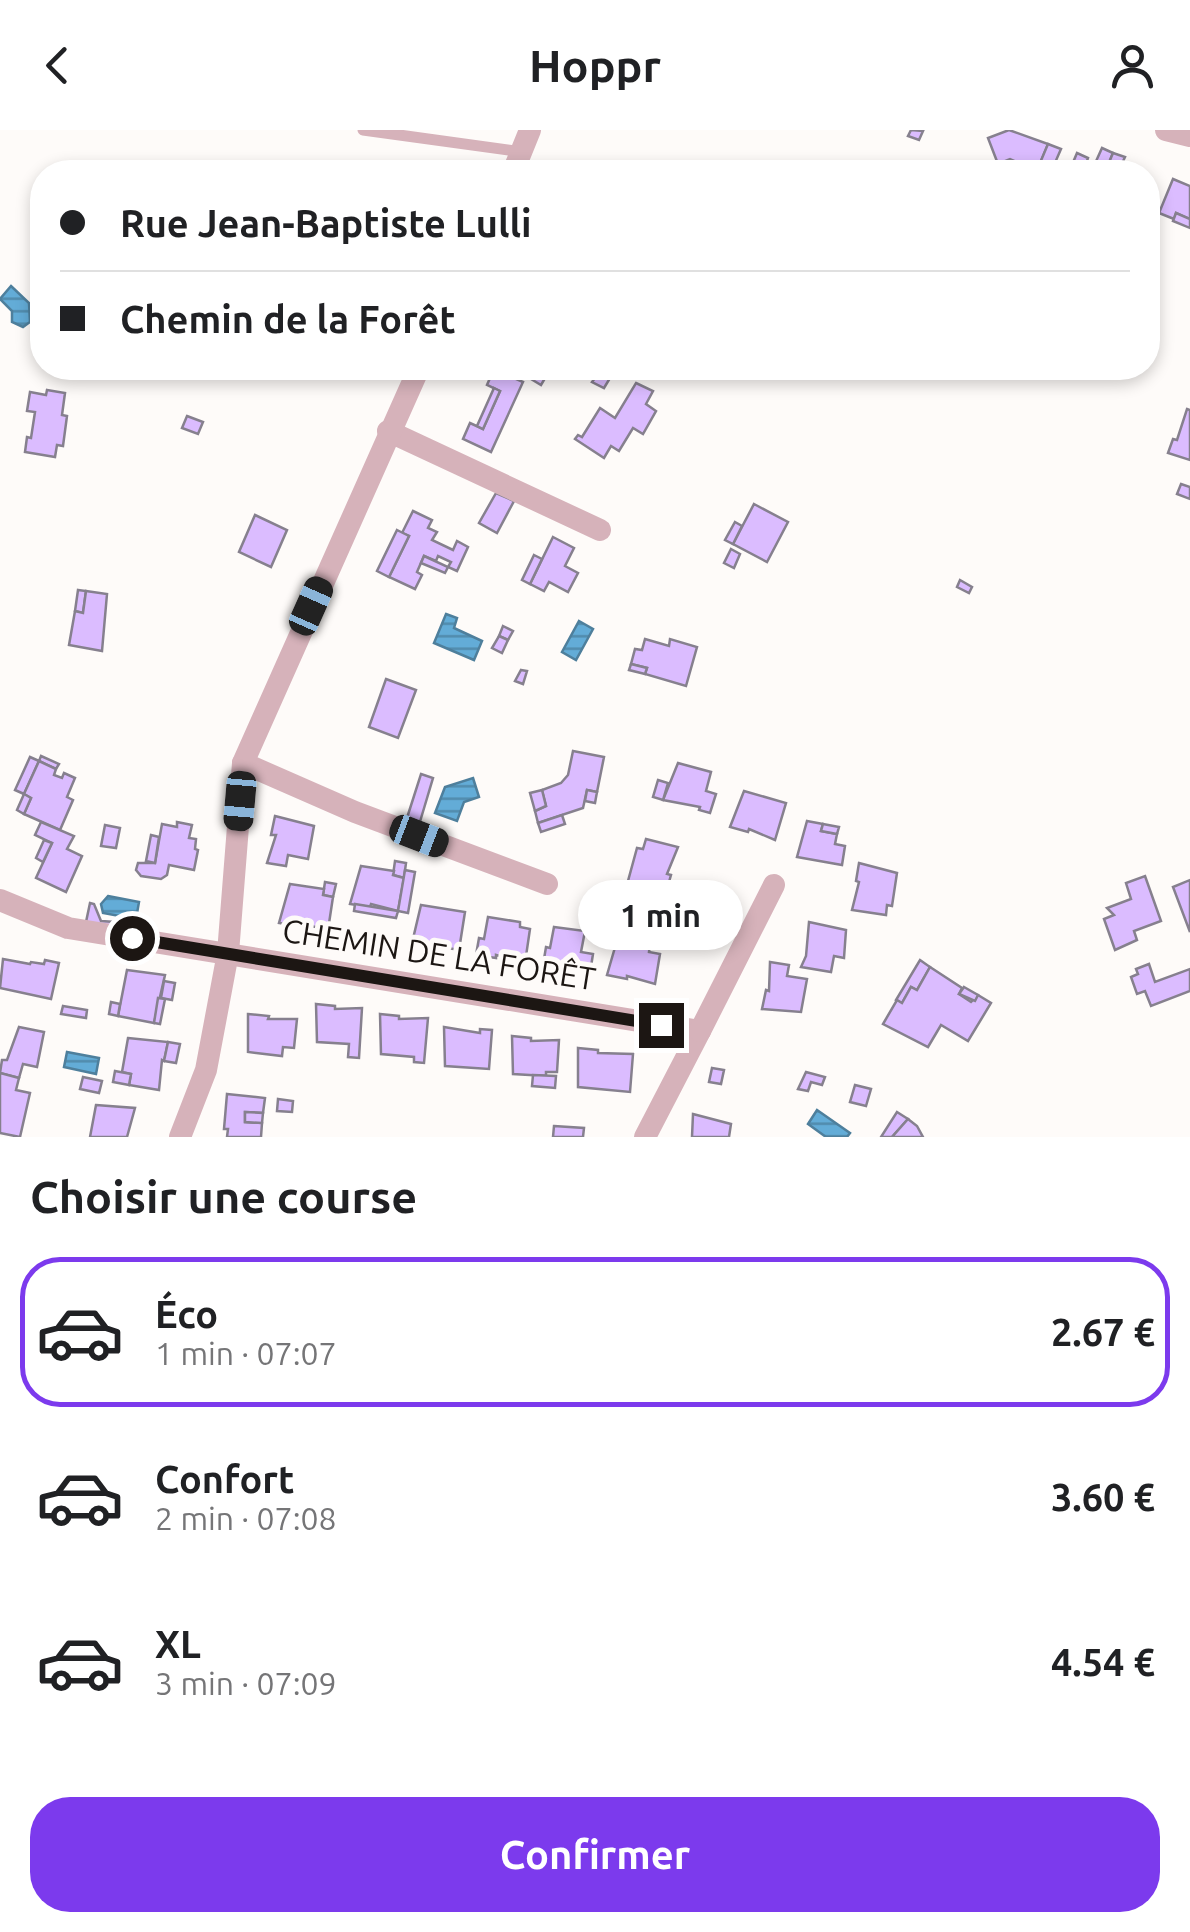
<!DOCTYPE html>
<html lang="fr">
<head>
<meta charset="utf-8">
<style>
  body { margin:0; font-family:Ubuntu,sans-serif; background:#f2f2f2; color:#202124; height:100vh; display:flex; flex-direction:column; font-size:38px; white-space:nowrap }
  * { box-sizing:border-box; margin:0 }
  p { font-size:32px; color:#757577 }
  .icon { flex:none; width:55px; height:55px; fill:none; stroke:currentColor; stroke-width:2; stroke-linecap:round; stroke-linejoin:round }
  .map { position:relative; height:1007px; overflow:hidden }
  .side { display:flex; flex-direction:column; background:#fff; flex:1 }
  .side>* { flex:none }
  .banner { position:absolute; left:30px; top:30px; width:1130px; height:220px; border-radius:40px; box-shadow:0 5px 15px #0003; display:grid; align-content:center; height:220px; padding:0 30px; background:#fff }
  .end { position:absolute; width:45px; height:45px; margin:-22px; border:12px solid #1c1613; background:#fff; box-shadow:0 0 0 5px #fff }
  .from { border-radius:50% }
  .bubble { position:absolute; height:70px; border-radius:35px; background:#fff; box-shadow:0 5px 15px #0003; font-size:32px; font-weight:700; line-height:70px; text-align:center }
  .car { position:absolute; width:30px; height:60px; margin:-30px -15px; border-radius:12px; box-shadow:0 0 8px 2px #0007; background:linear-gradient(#222 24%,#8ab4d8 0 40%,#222 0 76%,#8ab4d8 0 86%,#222 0) }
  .banner b { display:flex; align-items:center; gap:35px; height:95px; font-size:38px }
  .banner b+b { border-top:2px solid #e0e0e0 }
  .banner i { width:25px; height:25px; background:#202124 }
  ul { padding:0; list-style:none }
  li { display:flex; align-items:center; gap:30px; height:150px; margin:0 20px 15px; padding:0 10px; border:5px solid transparent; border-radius:40px }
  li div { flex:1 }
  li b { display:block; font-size:38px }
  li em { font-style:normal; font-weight:700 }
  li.on { border-color:#7c3aed }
  li>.icon { width:90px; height:90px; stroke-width:1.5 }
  h2 { padding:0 30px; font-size:45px; line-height:120px }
  .action { display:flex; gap:20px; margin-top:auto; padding:20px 30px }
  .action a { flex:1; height:115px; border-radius:40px; background:#7c3aed; color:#fff; font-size:40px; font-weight:700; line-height:115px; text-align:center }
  header { display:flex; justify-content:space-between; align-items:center; height:130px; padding:0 30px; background:#fff; font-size:45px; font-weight:700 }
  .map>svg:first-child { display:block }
  .water { fill:url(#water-rules); stroke:#4e7f9c; stroke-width:2.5 }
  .building { fill:#dbbcff; stroke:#86808e; stroke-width:2.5 }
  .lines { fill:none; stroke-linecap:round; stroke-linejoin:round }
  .service { stroke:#d6b2ba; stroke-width:11 }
  .minor { stroke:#d6b2ba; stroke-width:22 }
  .route { stroke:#1c1613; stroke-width:12 }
  .labels { text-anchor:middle; stroke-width:10; stroke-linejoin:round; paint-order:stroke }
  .street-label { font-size:32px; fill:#1c1613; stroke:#fefbf9 }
</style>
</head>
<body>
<header><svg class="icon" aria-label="back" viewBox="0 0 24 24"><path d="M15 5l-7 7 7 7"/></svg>Hoppr<svg class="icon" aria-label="person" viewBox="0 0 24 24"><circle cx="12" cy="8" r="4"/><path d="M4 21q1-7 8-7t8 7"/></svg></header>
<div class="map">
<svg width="1190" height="1007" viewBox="0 0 1190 1007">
  <defs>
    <pattern id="water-rules" width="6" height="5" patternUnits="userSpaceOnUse" patternTransform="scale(2.5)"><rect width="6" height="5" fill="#63acd7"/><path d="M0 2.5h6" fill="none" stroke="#518bad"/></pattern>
  </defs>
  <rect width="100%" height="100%" fill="#fefbf9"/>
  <g class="water">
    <path d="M11,156L29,173L30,192L23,197L12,192V181L0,169Z"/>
    <path d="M446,484L457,488L454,498L482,511L474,530L434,513Z"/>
    <path d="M579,491L593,499L576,530L562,522Z"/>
    <path d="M473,648L479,667L464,672L457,691L435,683L445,657Z"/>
    <path d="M108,766L139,772L136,789L103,783L101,774Z"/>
    <path d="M67,922L99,928L96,944L64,937Z"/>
    <path d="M817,980L850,1003L847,1007H826L808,994Z"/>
  </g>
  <g class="building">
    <path d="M911,0L923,1L919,10L908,6Z"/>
    <path d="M1009,0L1048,14L1037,41L1010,29L998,34L988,8Z"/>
    <path d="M1048,14L1061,19L1051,42H1043L1037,40Z"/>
    <path d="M1102,18L1113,23L1105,42H1069L1077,23L1088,28L1086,34L1093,38Z"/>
    <path d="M1113,23L1125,27L1118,42H1105Z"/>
    <path d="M395,33L431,41V42H393Z"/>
    <path d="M1173,49L1190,56V89L1176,83L1174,89L1159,83Z"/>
    <path d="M1176,83L1190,89V98L1173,91Z"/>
    <path d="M532,238H551L541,255L526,246Z"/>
    <path d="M577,238H616L604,258L592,252L595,248Z"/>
    <path d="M494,239L523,252L491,322L463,309L470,293L483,299L500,261L487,255Z"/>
    <path d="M636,253L653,261L646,274L656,281L643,304L633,298L619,321L611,316L604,328L575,309L578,305L582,307L600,278L615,288Z"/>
    <path d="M494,258L500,261L483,299L477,296Z"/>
    <path d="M47,260L65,263L62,285L67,286L63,316L57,315L55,327L25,322L27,307L31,308L35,282L27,281L30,262L46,265Z"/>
    <path d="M1187,279L1190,280V330L1168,323L1173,309L1177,310Z"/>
    <path d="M187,286L203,292L198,304L182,298Z"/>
    <path d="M1181,354L1190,357V369L1177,364Z"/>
    <path d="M496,363L514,371L497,403L479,393Z"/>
    <path d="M754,374L788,392L767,432L733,414Z"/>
    <path d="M413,381L432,390L428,398L437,402L432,410L453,420L457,411L468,417L457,441L448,437L451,432L438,426L436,431L424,426L417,442L422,445L415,459L389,447L409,406L402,403Z"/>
    <path d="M255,385L287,400L271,437L239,422Z"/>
    <path d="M735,392L742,396L733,414L725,410Z"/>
    <path d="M397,400L409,406L389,447L377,441Z"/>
    <path d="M553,407L574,418L565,436L578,443L568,462L549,452L544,461L530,454Z"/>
    <path d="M731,419L740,424L734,438L724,433Z"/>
    <path d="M534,425L542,429L530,454L522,450Z"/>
    <path d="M424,426L448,437L445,443L421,433Z"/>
    <path d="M960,450L972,457L969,463L957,457Z"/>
    <path d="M78,460L86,461L83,483L75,481Z"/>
    <path d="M86,461L107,464L102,521L69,515L75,481L83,483Z"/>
    <path d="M503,496L513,501L508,510L499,506Z"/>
    <path d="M499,506L508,510L502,523L492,518Z"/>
    <path d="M645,509L669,516L670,509L697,517L686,556L645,544L647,538L631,534L635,519L642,520Z"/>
    <path d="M631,534L647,538L645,544L629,540Z"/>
    <path d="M521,540L527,541L523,554L515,551Z"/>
    <path d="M386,549L416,560L398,608L369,597Z"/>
    <path d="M573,621L604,627L597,662L587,660L583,678L538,693L535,681L546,676L542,660L561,653L568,645Z"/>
    <path d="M41,626L59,634L56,639L39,631Z"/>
    <path d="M30,627L39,631L24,664L15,660Z"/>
    <path d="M39,631L56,639L54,645L62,648L64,643L75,648L67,667L73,670L60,700L24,684L31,668L24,664Z"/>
    <path d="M678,633L711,642L706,661L716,664L710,683L699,680L700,677L663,670Z"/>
    <path d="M421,644L433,648L419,695L406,691Z"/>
    <path d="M658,650L668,653L663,670L653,667Z"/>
    <path d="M542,660L546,676L535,681L530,663Z"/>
    <path d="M587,660L597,662L595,673L585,671Z"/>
    <path d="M744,661L786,673L775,710L749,699L748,702L730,697Z"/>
    <path d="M24,664L31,668L24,684L17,680Z"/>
    <path d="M562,685L565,694L541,702L538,693Z"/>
    <path d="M275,686L314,696L308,729L288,725L286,736L267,733L276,705H271Z"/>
    <path d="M807,691L823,694L821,701L837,704L835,714L845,716L842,735L797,727Z"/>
    <path d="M41,692L74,706L67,719L82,726L66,762L36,748L52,713L35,705Z"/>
    <path d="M177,692L192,695L189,708L196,709L195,719L198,720L194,740L169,735L167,745L161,749L141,746L136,740L138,733H155L162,694L177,697Z"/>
    <path d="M823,694L839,697L837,704L821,701Z"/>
    <path d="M105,695L120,698L116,718L101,716Z"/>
    <path d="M151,705L159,707L155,733L146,731Z"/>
    <path d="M646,709L678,717L667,744L671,745L665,766L628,751L637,718L643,719Z"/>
    <path d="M44,710L52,713L43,732L36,728Z"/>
    <path d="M395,731L406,733L404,748L393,745Z"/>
    <path d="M859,733L897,743L892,776L887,775L886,785L852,780L859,752L856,751Z"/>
    <path d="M361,736L394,741L393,745L404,748L398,781L371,774L370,777L350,774Z"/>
    <path d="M405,740L415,742L408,783L398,781Z"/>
    <path d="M1145,746L1161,791L1134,801L1137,810L1115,820L1104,789L1114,785L1107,778L1131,769L1126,753Z"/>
    <path d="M1190,750V802L1173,757Z"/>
    <path d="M325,752L336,754L333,767L323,765Z"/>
    <path d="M290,754L324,759L323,765L333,767L328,800L299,793V796L279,793Z"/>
    <path d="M648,760L664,765L661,775L645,770Z"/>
    <path d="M90,773L94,774L101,791L115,792V797L86,792Z"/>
    <path d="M355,774L398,781L396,788L354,781Z"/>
    <path d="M421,775L465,782L459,820L448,818V815L412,813Z"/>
    <path d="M488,787L520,792V797L530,799L525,833L496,825V828L476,825L479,808L484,809Z"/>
    <path d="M809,792L846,800L844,828L834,826L831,842L801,837L806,826Z"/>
    <path d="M554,797L585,801L581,822L593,824L590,843L576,840L577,836L543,835L546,817L550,818Z"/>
    <path d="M618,807L650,814L649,822L660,824L655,854L627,846V849L607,845Z"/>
    <path d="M3,829L30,834L31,832L44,834L45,830L59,833L51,869L0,858Z"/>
    <path d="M920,830L930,837L917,860L911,857L902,873L896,870Z"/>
    <path d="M770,832L789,835L787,846L807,849L801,882L762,879L766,860L769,861Z"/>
    <path d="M1149,834L1155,852L1190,839V861L1151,876L1145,861L1137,864L1131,847L1138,844L1136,839Z"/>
    <path d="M930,837L962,858L959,864L971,872L978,865L991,873L968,911L941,895L928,917L883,894L897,870L902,873L911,857L917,860Z"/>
    <path d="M127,840L165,845L154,893L118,886Z"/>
    <path d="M164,851L175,853L172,870L161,868Z"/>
    <path d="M964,857L978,865L975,871L959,864Z"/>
    <path d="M158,868L165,869L160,894L154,893Z"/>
    <path d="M111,872L120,874L118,886L109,884Z"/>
    <path d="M316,874L335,876V879L362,878L359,928L348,927L349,914L317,912Z"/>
    <path d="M63,876L87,880L86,888L61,884Z"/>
    <path d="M248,884L269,886L268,889H297L294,918L283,917L282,926L248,922Z"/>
    <path d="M380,884L399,886V889L428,888L424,933L414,932V927L381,924Z"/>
    <path d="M19,897L44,902L37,937L23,934L19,948L0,943L2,930H7Z"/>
    <path d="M444,897L480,903V899L492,900L489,939L445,936Z"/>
    <path d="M512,906L531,908V911L559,910L557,942H546V946L513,944Z"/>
    <path d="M128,908L168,912L164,931L162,930L159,960L129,955L131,944L122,942Z"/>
    <path d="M168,912L180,914L176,933L164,931Z"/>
    <path d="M578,918L598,920V923L633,924L630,962L578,957Z"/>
    <path d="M712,938L724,940L721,954L709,952Z"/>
    <path d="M115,941L131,944L129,955L113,952Z"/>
    <path d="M806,942L825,947L822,955L811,952L808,961L798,959Z"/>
    <path d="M0,943L19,948L16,960L30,963L20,1007L0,1003Z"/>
    <path d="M533,945L556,946L555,958L532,956Z"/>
    <path d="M83,947L102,951L99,963L80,959Z"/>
    <path d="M855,955L871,959L866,976L850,972Z"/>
    <path d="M227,964L265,968L263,983L245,982V992L262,993L261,1007H227L228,999H224Z"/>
    <path d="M278,969L293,971L292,982L277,981Z"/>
    <path d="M96,975L135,978L127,1007H90Z"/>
    <path d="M245,982L263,983L262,993L245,992Z"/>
    <path d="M897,982L908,989L892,1007H881Z"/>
    <path d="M693,984L731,994L729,1007H692Z"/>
    <path d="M908,989L917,996L923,1007H892Z"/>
    <path d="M554,996L584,998L583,1007H553Z"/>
  </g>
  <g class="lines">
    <path class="service" d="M363,0L523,22"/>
    <g class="minor">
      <path d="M1166,0L1190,6"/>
      <path d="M513,42L530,0"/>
      <path d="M388,301L600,400"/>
      <path d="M243,633L355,682L547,754"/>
      <path d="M0,770L68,798L700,901L645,1007"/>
      <path d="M700,901L774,755"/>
      <path d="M180,1007L206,940L228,823L243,633L419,238"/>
    </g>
  </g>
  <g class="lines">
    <path class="route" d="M132,808L661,895"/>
  </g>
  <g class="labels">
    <g class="street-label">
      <text transform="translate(439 825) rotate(9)" y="11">CHEMIN DE LA FORÊT</text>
    </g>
  </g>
</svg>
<i class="end from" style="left:132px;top:808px"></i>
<i class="end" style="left:661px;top:895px"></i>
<div class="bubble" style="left:578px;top:750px;width:165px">1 min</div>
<i class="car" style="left:311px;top:476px;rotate:24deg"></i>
<i class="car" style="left:240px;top:671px;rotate:185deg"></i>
<i class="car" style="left:419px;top:706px;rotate:111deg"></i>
<div class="banner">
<b><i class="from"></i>Rue Jean-Baptiste Lulli</b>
<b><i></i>Chemin de la Forêt</b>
</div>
</div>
<section class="side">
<h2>Choisir une course</h2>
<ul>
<li class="on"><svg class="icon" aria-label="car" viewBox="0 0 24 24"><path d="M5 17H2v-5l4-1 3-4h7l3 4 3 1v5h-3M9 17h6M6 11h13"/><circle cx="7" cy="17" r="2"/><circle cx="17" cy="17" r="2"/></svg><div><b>Éco</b><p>1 min · 07:07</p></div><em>2.67 €</em></li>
<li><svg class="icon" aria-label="car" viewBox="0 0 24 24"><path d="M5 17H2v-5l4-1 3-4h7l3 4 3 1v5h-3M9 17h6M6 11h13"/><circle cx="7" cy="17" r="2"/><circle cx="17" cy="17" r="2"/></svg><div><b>Confort</b><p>2 min · 07:08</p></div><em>3.60 €</em></li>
<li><svg class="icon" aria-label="car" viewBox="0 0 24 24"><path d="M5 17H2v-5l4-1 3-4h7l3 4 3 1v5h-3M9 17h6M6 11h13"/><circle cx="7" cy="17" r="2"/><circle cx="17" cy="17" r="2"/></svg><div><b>XL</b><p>3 min · 07:09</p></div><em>4.54 €</em></li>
</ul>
<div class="action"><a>Confirmer</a></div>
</section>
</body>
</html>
